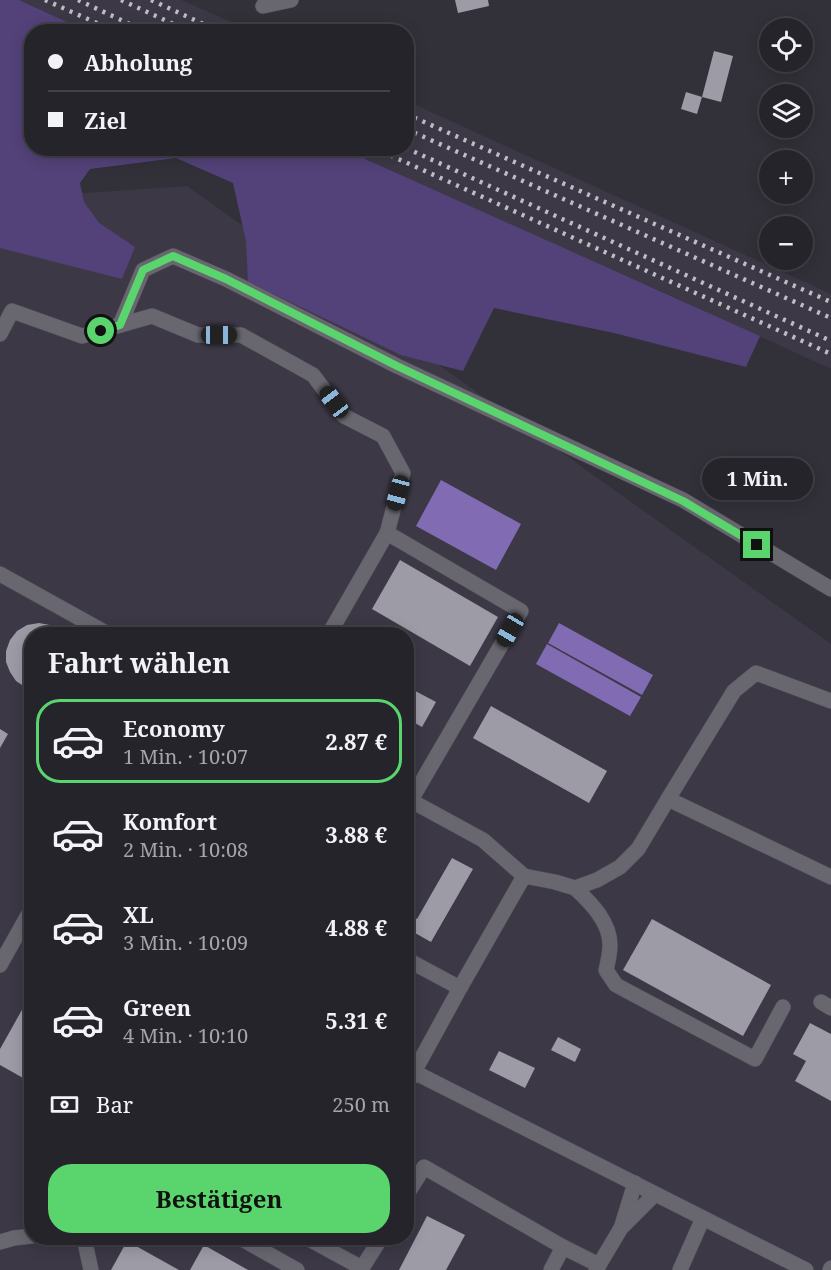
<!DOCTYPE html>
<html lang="de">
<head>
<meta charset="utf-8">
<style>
  body { margin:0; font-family:"Noto Serif",serif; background:#323037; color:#f1f3f6; height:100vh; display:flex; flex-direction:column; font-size:22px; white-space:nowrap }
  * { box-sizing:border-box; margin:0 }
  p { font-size:20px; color:#a4a4a9 }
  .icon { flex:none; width:33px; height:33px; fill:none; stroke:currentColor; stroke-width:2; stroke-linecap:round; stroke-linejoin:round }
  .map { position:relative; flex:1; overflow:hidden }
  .panel { position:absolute; left:24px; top:627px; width:390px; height:618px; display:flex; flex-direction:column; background:#26242b; border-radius:24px; box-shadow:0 3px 15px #0003,0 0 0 2px #424147 }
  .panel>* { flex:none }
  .top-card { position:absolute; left:24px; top:24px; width:390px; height:132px; border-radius:24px; box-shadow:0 3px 15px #0003,0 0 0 2px #424147; display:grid; align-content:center; height:132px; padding:0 24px; background:#26242b }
  .fabs { position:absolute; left:759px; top:18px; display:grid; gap:12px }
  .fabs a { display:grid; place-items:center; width:54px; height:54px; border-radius:50%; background:#26242b; box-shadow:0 3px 15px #0003,0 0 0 2px #424147; font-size:30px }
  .end { position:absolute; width:27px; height:27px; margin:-14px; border:8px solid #5ad56e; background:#111; box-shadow:0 0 0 3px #111 }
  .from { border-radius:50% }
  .bubble { position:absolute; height:42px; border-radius:21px; background:#26242b; box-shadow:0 3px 15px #0003,0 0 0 2px #424147; font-size:20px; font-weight:700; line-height:42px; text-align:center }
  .car { position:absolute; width:18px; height:36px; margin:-18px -9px; border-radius:8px; box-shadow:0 0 4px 2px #0007; background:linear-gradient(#222 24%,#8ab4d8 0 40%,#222 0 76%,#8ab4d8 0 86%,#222 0) }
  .top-card b { display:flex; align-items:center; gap:21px; height:57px; font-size:22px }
  .top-card b+b { border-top:2px solid #424147 }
  .top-card i { width:15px; height:15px; background:#f1f3f6 }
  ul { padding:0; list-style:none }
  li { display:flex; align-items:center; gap:18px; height:84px; margin:0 12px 9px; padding:0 12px; border:3px solid transparent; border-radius:24px }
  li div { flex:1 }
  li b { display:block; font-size:22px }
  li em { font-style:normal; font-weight:700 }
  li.on { border-color:#5ad56e }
  li>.icon { width:54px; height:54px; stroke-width:1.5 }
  h2 { padding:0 24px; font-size:27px; line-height:72px }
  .pay { display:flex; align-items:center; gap:15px; height:66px; padding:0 24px; font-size:22px }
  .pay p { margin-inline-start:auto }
  .cta { display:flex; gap:12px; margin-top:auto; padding:12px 24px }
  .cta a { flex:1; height:69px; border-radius:24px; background:#5ad56e; color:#111; font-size:24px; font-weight:700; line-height:69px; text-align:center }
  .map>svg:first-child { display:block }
  .built { fill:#3c3846; fill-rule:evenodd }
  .green { fill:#534279 }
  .water { fill:#816bb2 }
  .building { fill:#9d9ba5 }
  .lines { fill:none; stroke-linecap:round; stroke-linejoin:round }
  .minor-casing { stroke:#4e4d54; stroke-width:16 }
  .minor { stroke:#68666f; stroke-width:15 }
  .rail { stroke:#bebdc4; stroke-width:4.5; stroke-dasharray:3 6; stroke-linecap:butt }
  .route { stroke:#5ad56e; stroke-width:8 }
</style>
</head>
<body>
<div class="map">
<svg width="831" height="1270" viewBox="0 0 831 1270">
  <rect width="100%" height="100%" fill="#323039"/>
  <g class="built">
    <path d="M19,0H181L252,31H87Z"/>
    <path d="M407,101L831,294V369L672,296L564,249L343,149L406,148Z"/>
    <path d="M187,186L831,644V1270H0V199ZM32,634H406V1238H32Z"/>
  </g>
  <path class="green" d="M0,0H19L87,31L32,32V148L343,149L760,336L746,367L614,333L494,308L463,371L401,355L248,282L246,241L233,183L176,158L90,169L80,183L84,202L99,223L135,247L122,279L0,248Z"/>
  <g class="water">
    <path d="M441,480L521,524L496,570L416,526Z"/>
    <path d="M559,623L653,675L642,695L548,643Z"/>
    <path d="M547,644L641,697L630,716L536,664Z"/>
  </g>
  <g class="building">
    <path d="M455,0H488L489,6L458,13Z"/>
    <path d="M714,51L733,56L721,102L702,97L697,114L681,109L686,92L702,97Z"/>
    <path d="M400,560L498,617L470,666L372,609Z"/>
    <path d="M39,623L50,625L60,630L64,634H32V689L25,687L16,681L10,672L6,662V651L10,640L17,631L27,625Z"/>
    <path d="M406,686L436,702L422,727L406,718Z"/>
    <path d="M491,706L607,771L589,803L473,738Z"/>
    <path d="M0,729L8,734L0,748Z"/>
    <path d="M452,858L473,869L431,942L406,928V913L417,919Z"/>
    <path d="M652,919L771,985L743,1036L623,970Z"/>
    <path d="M32,992V1083L0,1065V1049Z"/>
    <path d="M810,1023L831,1034V1101L795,1081L806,1061L793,1054Z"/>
    <path d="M558,1037L581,1049L575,1062L551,1050Z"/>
    <path d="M499,1051L535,1068L525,1088L489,1070Z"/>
    <path d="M427,1216L465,1235L446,1270H399Z"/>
    <path d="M127,1241L179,1270H111Z"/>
    <path d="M204,1245L248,1270H190Z"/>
  </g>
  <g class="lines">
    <defs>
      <g id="minor">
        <path d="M263,6L291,0"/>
        <path d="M120,325L143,270L173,256L226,279L397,366L683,500L831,589"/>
        <path d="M0,334L12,311L82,336L152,316L198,335H241L313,375L344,416L383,436L403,473L387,533L329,634"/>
        <path d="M387,533L521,611L411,800"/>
        <path d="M0,574L108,634"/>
        <path d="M406,798L483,840L524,876"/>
        <path d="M668,799L734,691L756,673L831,701"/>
        <path d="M575,888C591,903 610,922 610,945C610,953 608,962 606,970L616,985L755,1059L783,1007"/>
        <path d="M406,959L460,988L414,1072L806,1270"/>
        <path d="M0,965L32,908"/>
        <path d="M460,988L524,876L555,882L575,888L597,880L620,867L638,849L668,799L831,877"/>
        <path d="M821,1002L831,1008"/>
        <path d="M406,1086L414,1072"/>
        <path d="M406,1196L424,1167L563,1247L599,1265L596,1270"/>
        <path d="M622,1225L635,1183"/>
        <path d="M84,1238L91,1270"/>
        <path d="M240,1238L297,1270"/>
        <path d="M307,1238L362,1268L381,1238"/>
        <path d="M0,1242L14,1238L32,1236"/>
        <path d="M599,1265L621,1228L655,1194"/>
        <path d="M551,1270L563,1247"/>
        <path d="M680,1270L703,1218"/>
        <path d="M830,1270L831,1268"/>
      </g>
    </defs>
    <use href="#minor" class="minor-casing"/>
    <use href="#minor" class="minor"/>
    <g class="rail">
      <path d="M45,0L117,32"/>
      <path d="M78,0L147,32"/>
      <path d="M121,0L191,32"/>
      <path d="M151,0L221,32"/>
      <path d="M406,114L831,302"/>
      <path d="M406,129L831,318"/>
      <path d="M374,148L831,354"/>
      <path d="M406,148L831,341"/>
    </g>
  </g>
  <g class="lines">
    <path class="route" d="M101,331L120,325L143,270L173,256L226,279L397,366L683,501L757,545"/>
  </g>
</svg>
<div class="fabs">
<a><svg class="icon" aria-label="locate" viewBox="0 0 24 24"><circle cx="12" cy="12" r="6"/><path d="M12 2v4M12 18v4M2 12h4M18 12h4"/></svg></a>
<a><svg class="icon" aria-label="layers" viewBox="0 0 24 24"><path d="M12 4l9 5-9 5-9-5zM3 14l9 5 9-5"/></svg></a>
<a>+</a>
<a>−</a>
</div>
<i class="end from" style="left:101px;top:331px"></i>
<i class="end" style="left:757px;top:545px"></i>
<div class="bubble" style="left:702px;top:458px;width:111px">1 Min.</div>
<i class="car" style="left:219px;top:335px;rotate:90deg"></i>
<i class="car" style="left:334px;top:402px;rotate:323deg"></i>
<i class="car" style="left:398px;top:493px;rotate:195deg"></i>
<i class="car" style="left:510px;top:630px;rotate:210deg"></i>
<div class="top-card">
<b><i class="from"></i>Abholung</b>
<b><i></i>Ziel</b>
</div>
<section class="panel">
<h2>Fahrt wählen</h2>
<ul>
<li class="on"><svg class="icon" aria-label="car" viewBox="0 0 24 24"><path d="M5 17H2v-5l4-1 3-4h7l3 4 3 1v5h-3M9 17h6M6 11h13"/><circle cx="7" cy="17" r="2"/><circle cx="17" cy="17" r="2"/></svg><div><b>Economy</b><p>1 Min. · 10:07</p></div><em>2.87 €</em></li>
<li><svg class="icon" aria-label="car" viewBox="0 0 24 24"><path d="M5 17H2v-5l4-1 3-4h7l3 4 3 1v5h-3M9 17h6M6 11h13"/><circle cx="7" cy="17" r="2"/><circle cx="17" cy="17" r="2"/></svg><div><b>Komfort</b><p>2 Min. · 10:08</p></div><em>3.88 €</em></li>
<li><svg class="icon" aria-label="car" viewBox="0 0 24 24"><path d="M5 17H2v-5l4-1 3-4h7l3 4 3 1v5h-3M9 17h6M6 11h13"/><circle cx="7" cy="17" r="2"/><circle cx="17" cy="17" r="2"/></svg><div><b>XL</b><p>3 Min. · 10:09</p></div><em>4.88 €</em></li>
<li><svg class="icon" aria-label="car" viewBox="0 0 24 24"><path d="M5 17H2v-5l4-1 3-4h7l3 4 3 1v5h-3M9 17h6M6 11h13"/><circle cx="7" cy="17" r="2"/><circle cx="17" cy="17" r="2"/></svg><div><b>Green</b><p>4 Min. · 10:10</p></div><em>5.31 €</em></li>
</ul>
<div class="pay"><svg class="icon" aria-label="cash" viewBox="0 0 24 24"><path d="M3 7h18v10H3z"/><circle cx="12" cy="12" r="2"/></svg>Bar<p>250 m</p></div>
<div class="cta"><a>Bestätigen</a></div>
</section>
</div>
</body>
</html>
